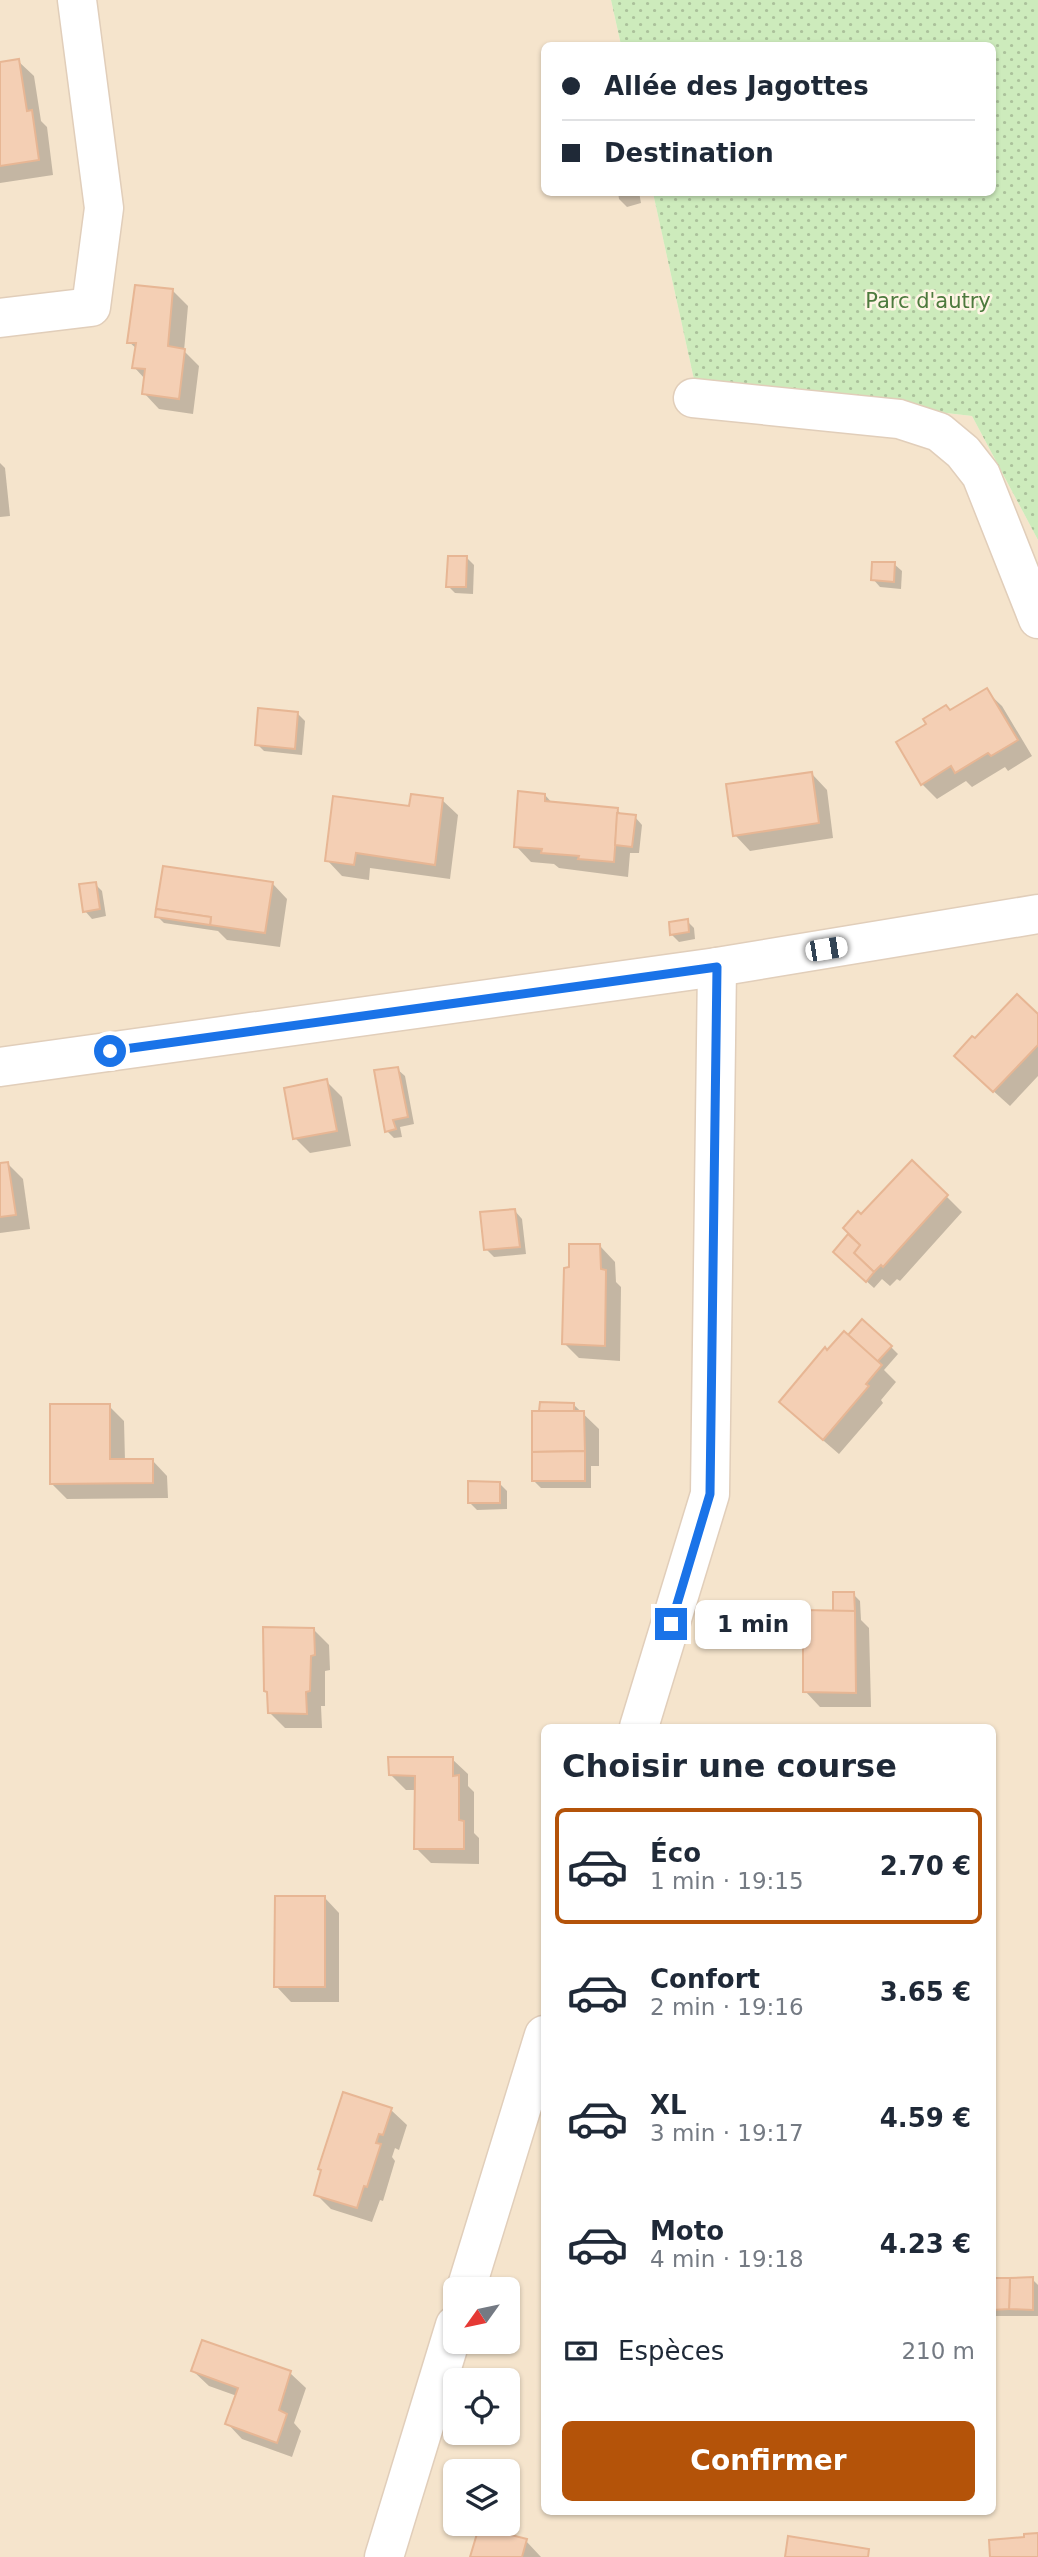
<!DOCTYPE html>
<html lang="fr">
<head>
<meta charset="utf-8">
<style>
  body { margin:0; font-family:"DejaVu Sans",sans-serif; background:#f2f2f3; color:#1f2937; height:100vh; display:flex; flex-direction:column; font-size:26px; white-space:nowrap }
  * { box-sizing:border-box; margin:0 }
  p { font-size:23px; color:#747a83 }
  .icon { flex:none; width:38px; height:38px; fill:none; stroke:currentColor; stroke-width:2; stroke-linecap:round; stroke-linejoin:round }
  .map { position:relative; flex:1; overflow:hidden }
  .side { position:absolute; left:541px; top:1724px; width:455px; height:791px; display:flex; flex-direction:column; background:#fff; border-radius:10px; box-shadow:0 2px 5px #0004 }
  .side>* { flex:none }
  .guide { position:absolute; left:541px; top:42px; width:455px; height:154px; border-radius:10px; box-shadow:0 2px 5px #0004; display:grid; align-content:center; height:154px; padding:0 21px; background:#fff }
  .needle { width:46px; rotate:237deg }
  .fabs { position:absolute; left:443px; top:2277px; display:grid; gap:14px }
  .fabs a { display:grid; place-items:center; width:77px; height:77px; border-radius:10px; background:#fff; box-shadow:0 2px 5px #0004; font-size:35px }
  .end { position:absolute; width:32px; height:32px; margin:-16px; border:9px solid #1a73e8; background:#fff; box-shadow:0 0 0 4px #fff }
  .from { border-radius:50% }
  .bubble { position:absolute; height:49px; border-radius:10px; background:#fff; box-shadow:0 2px 5px #0004; font-size:23px; font-weight:700; line-height:49px; text-align:center }
  .car { position:absolute; width:21px; height:42px; margin:-21px -10px; border-radius:9px; box-shadow:0 0 5px 2px #0007; background:linear-gradient(#fff 24%,#345 0 40%,#fff 0 76%,#345 0 86%,#fff 0) }
  .guide b { display:flex; align-items:center; gap:24px; height:66px; font-size:26px }
  .guide b+b { border-top:2px solid #e0e1e3 }
  .guide i { width:18px; height:18px; background:#1f2937 }
  ul { padding:0; list-style:none }
  li { display:flex; align-items:center; gap:21px; height:116px; margin:0 14px 10px; padding:0 7px; border:4px solid transparent; border-radius:10px }
  li div { flex:1 }
  li b { display:block; font-size:26px }
  li em { font-style:normal; font-weight:700 }
  li.selected { border-color:#b45309 }
  li>.icon { width:63px; height:63px; stroke-width:1.5 }
  h2 { padding:0 21px; font-size:32px; line-height:84px }
  .pay { display:flex; align-items:center; gap:18px; height:77px; padding:0 21px; font-size:26px }
  .pay p { margin-inline-start:auto }
  .action { display:flex; gap:14px; margin-top:auto; padding:14px 21px }
  .action a { flex:1; height:80px; border-radius:10px; background:#b45309; color:#fff; font-size:28px; font-weight:700; line-height:80px; text-align:center }
  .map>svg:first-child { display:block }
  .residential { fill:#f5e4cc; fill-rule:evenodd }
  .park { fill:url(#park-dots) }
  .shadow { fill:#0003 }
  .building { fill:#f4cfb4; stroke:#e7b694; stroke-width:2 }
  .lines { fill:none; stroke-linecap:round; stroke-linejoin:round }
  .minor-casing { stroke:#e1ceba; stroke-width:41 }
  .minor { stroke:#fff; stroke-width:38 }
  .route { stroke:#1a73e8; stroke-width:9 }
  .labels { text-anchor:middle; stroke-width:5; stroke-linejoin:round; paint-order:stroke }
  .park-label { font-size:21px; fill:#4d7a3d; stroke:#fff5e5 }
</style>
</head>
<body>
<div class="map">
<svg width="1038" height="2557" viewBox="0 0 1038 2557">
  <defs>
    <pattern id="park-dots" width="8" height="8" patternUnits="userSpaceOnUse" patternTransform="scale(1.75)"><rect width="8" height="8" fill="#cdebbc"/><path d="M2 2h.1M6 6h.1" fill="none" stroke="#abc19b" stroke-width="1.8" stroke-linecap="round"/></pattern>
  </defs>
  <rect width="100%" height="100%" fill="#fdf2dd"/>
  <path class="residential" d="M0,0H611L621,45L544,46V192L653,193L695,384L972,416L1038,540V2557H0ZM544,1727H992V2511H544ZM455,2289H508V2342H455ZM455,2380H508V2432H455ZM455,2471H508V2524H455Z"/>
  <path class="park" d="M611,0H1038V540L972,416L695,384L653,193L992,192V46L621,45Z"/>
  <g class="shadow">
    <path d="M18,61L34,76L41,121L47,127L53,175L0,183V64Z"/>
    <path d="M618,192H639L641,203L627,207L619,199Z"/>
    <path d="M172,290L188,306L184,351L199,366L193,414L159,409L144,393L145,379L134,367L137,349L129,342Z"/>
    <path d="M0,463L5,468L10,516L0,517Z"/>
    <path d="M466,557L474,565L473,594L455,593L448,586Z"/>
    <path d="M894,564L902,571L901,589L880,587L873,579Z"/>
    <path d="M986,691L1002,706L1032,756L1008,771L1005,767L972,787L966,781L937,799L922,784L950,712Z"/>
    <path d="M298,714L305,721L302,755L264,751L257,744Z"/>
    <path d="M812,774L827,790L833,838L750,851L735,835Z"/>
    <path d="M545,795L553,804L617,810L623,816L635,817L642,825L639,853H630L628,877L559,868L554,864L531,862L516,846Z"/>
    <path d="M442,800L458,815L450,879L370,868L369,880L342,876L327,860L410,808Z"/>
    <path d="M272,883L287,899L280,947L227,940L218,931L164,923L157,916Z"/>
    <path d="M95,884L102,891L106,916L92,919L85,911Z"/>
    <path d="M687,921L694,928L695,939L679,942L671,934Z"/>
    <path d="M1038,1016V1076L1010,1106L971,1071L975,1041Z"/>
    <path d="M397,1069L405,1076L414,1124L400,1127L402,1137L394,1138L387,1131Z"/>
    <path d="M326,1081L342,1097L351,1146L310,1153L295,1138Z"/>
    <path d="M912,1162L962,1212L900,1281L897,1279L890,1286L882,1279L874,1288L842,1259L859,1242L861,1216Z"/>
    <path d="M8,1164L23,1179L30,1229L0,1233V1165Z"/>
    <path d="M515,1211L522,1219L526,1254L494,1257L486,1249Z"/>
    <path d="M600,1246L615,1262L616,1282L621,1287L620,1361L579,1358L564,1343L571,1269Z"/>
    <path d="M891,1347L898,1354L884,1370L896,1382L881,1400L883,1403L839,1454L796,1417Z"/>
    <path d="M573,1404L599,1429V1466H591V1488H541L534,1481Z"/>
    <path d="M109,1406L124,1421L125,1461L152,1460L167,1476L168,1498L67,1499L52,1484Z"/>
    <path d="M499,1483L507,1491V1509L477,1510L469,1502Z"/>
    <path d="M853,1594L860,1601L861,1620L869,1628L871,1707H820L805,1691L834,1612Z"/>
    <path d="M313,1629L329,1645L330,1670L325,1671V1706H321L322,1728H285L269,1712Z"/>
    <path d="M452,1759L468,1774V1786L474,1792V1833L479,1838V1864L431,1863L416,1848L417,1790H406L391,1775Z"/>
    <path d="M324,1897L339,1913V2002H291L276,1986Z"/>
    <path d="M344,2095L391,2110L407,2125L399,2150L395,2148L392,2157L395,2161L383,2201L380,2200L372,2222L331,2209L316,2194Z"/>
    <path d="M992,2279H1032L1038,2285V2316H992Z"/>
    <path d="M193,2371L290,2373L306,2388L294,2423L301,2431L292,2457L242,2439L227,2423L237,2396L209,2386Z"/>
    <path d="M526,2541L541,2557H472Z"/>
  </g>
  <g class="building">
    <path d="M19,59L27,111L32,110L39,160L0,166V62Z"/>
    <path d="M135,285L173,289L168,346L185,349L179,399L142,394L145,369L132,368L136,343H127Z"/>
    <path d="M448,556H467L466,587H446Z"/>
    <path d="M872,562H895L894,582L871,580Z"/>
    <path d="M987,688L1018,740L991,756L988,753L955,773L951,766L921,785L896,742L926,724L923,719L946,705L950,710Z"/>
    <path d="M258,708L298,712L295,749L255,745Z"/>
    <path d="M812,772L819,823L733,836L726,784Z"/>
    <path d="M518,791L545,794V801L618,808L614,862L578,859L579,856L541,853L542,849L514,847Z"/>
    <path d="M411,794L443,798L435,865L356,853L354,865L325,861L333,796L409,806Z"/>
    <path d="M617,813L636,815L632,847L615,845Z"/>
    <path d="M163,866L273,882L265,933L210,925L211,917L156,909Z"/>
    <path d="M96,882L100,909L83,912L79,884Z"/>
    <path d="M156,909L211,917L210,925L155,917Z"/>
    <path d="M688,919L689,932L670,935L669,922Z"/>
    <path d="M1017,994L1038,1014V1045L993,1092L954,1056L972,1036L975,1038Z"/>
    <path d="M398,1067L408,1117L393,1120L396,1129L385,1132L374,1070Z"/>
    <path d="M327,1079L337,1131L293,1139L284,1088Z"/>
    <path d="M912,1160L948,1195L883,1267L881,1265L874,1272L854,1253L860,1245L843,1228L858,1211L861,1214Z"/>
    <path d="M8,1162L16,1215L0,1217V1163Z"/>
    <path d="M515,1209L520,1247L484,1250L480,1212Z"/>
    <path d="M848,1234L860,1245L854,1253L874,1272L866,1282L833,1252Z"/>
    <path d="M569,1244H600L601,1269L606,1270L605,1346L562,1344L564,1268L569,1267Z"/>
    <path d="M862,1319L892,1346L877,1362L848,1335Z"/>
    <path d="M844,1331L882,1365L866,1384L869,1386L823,1440L779,1402L825,1347L827,1350Z"/>
    <path d="M540,1402L574,1403V1411H539Z"/>
    <path d="M50,1404H110V1459H153V1483L50,1484Z"/>
    <path d="M532,1411H584L585,1451L532,1452Z"/>
    <path d="M585,1451V1481H532V1452Z"/>
    <path d="M468,1481L500,1482V1503H468Z"/>
    <path d="M833,1592H854L855,1611H833Z"/>
    <path d="M803,1610L855,1611L856,1693L803,1692Z"/>
    <path d="M263,1627L314,1628L315,1655L311,1656L310,1691L306,1692L307,1714L268,1713L267,1692L264,1691Z"/>
    <path d="M388,1757H453V1776L459,1775V1820L464,1821V1849H414L415,1776L389,1775Z"/>
    <path d="M275,1896H325V1987H274Z"/>
    <path d="M343,2092L392,2108L383,2135L379,2134L376,2143L381,2144L367,2187L364,2186L357,2208L314,2195L321,2170L318,2169Z"/>
    <path d="M1033,2277V2310L1009,2309L1010,2278Z"/>
    <path d="M992,2278H1010L1009,2309L992,2310Z"/>
    <path d="M202,2340L291,2371L279,2410L287,2414L277,2443L225,2424L238,2388L191,2371Z"/>
    <path d="M479,2527L527,2539L522,2557H470Z"/>
    <path d="M1038,2533V2557H990L989,2540L1024,2537V2534Z"/>
    <path d="M788,2536L869,2549L868,2557H785Z"/>
  </g>
  <g class="lines">
    <defs>
      <g id="minor">
        <path d="M0,318L91,307L104,208L77,0"/>
        <path d="M693,398L899,419L939,432L963,452L981,475L1038,619"/>
        <path d="M0,1067L717,967L1038,914"/>
        <path d="M639,1727L710,1494L717,967"/>
        <path d="M466,2289L544,2035"/>
        <path d="M384,2557L455,2325"/>
      </g>
    </defs>
    <use href="#minor" class="minor-casing"/>
    <use href="#minor" class="minor"/>
  </g>
  <g class="lines">
    <path class="route" d="M110,1051L717,967L710,1494L671,1624"/>
  </g>
  <g class="labels">
    <g class="park-label">
      <text x="928" y="308">Parc d'autry</text>
    </g>
  </g>
</svg>
<div class="fabs">
<a><svg class="needle" viewBox="-14 -14 28 28"><path d="M0-13l5 13h-10z" fill="#e53935"/><path d="M0 13l5-13h-10z" fill="#747a83"/></svg></a>
<a><svg class="icon" aria-label="locate" viewBox="0 0 24 24"><circle cx="12" cy="12" r="6"/><path d="M12 2v4M12 18v4M2 12h4M18 12h4"/></svg></a>
<a><svg class="icon" aria-label="layers" viewBox="0 0 24 24"><path d="M12 4l9 5-9 5-9-5zM3 14l9 5 9-5"/></svg></a>
</div>
<i class="end from" style="left:110px;top:1051px"></i>
<i class="end" style="left:671px;top:1624px"></i>
<div class="bubble" style="left:695px;top:1600px;width:116px">1 min</div>
<i class="car" style="left:826px;top:949px;rotate:81deg"></i>
<div class="guide">
<b><i class="from"></i>Allée des Jagottes</b>
<b><i></i>Destination</b>
</div>
<section class="side">
<h2>Choisir une course</h2>
<ul>
<li class="selected"><svg class="icon" aria-label="car" viewBox="0 0 24 24"><path d="M5 17H2v-5l4-1 3-4h7l3 4 3 1v5h-3M9 17h6M6 11h13"/><circle cx="7" cy="17" r="2"/><circle cx="17" cy="17" r="2"/></svg><div><b>Éco</b><p>1 min · 19:15</p></div><em>2.70 €</em></li>
<li><svg class="icon" aria-label="car" viewBox="0 0 24 24"><path d="M5 17H2v-5l4-1 3-4h7l3 4 3 1v5h-3M9 17h6M6 11h13"/><circle cx="7" cy="17" r="2"/><circle cx="17" cy="17" r="2"/></svg><div><b>Confort</b><p>2 min · 19:16</p></div><em>3.65 €</em></li>
<li><svg class="icon" aria-label="car" viewBox="0 0 24 24"><path d="M5 17H2v-5l4-1 3-4h7l3 4 3 1v5h-3M9 17h6M6 11h13"/><circle cx="7" cy="17" r="2"/><circle cx="17" cy="17" r="2"/></svg><div><b>XL</b><p>3 min · 19:17</p></div><em>4.59 €</em></li>
<li><svg class="icon" aria-label="car" viewBox="0 0 24 24"><path d="M5 17H2v-5l4-1 3-4h7l3 4 3 1v5h-3M9 17h6M6 11h13"/><circle cx="7" cy="17" r="2"/><circle cx="17" cy="17" r="2"/></svg><div><b>Moto</b><p>4 min · 19:18</p></div><em>4.23 €</em></li>
</ul>
<div class="pay"><svg class="icon" aria-label="cash" viewBox="0 0 24 24"><path d="M3 7h18v10H3z"/><circle cx="12" cy="12" r="2"/></svg>Espèces<p>210 m</p></div>
<div class="action"><a>Confirmer</a></div>
</section>
</div>
</body>
</html>
